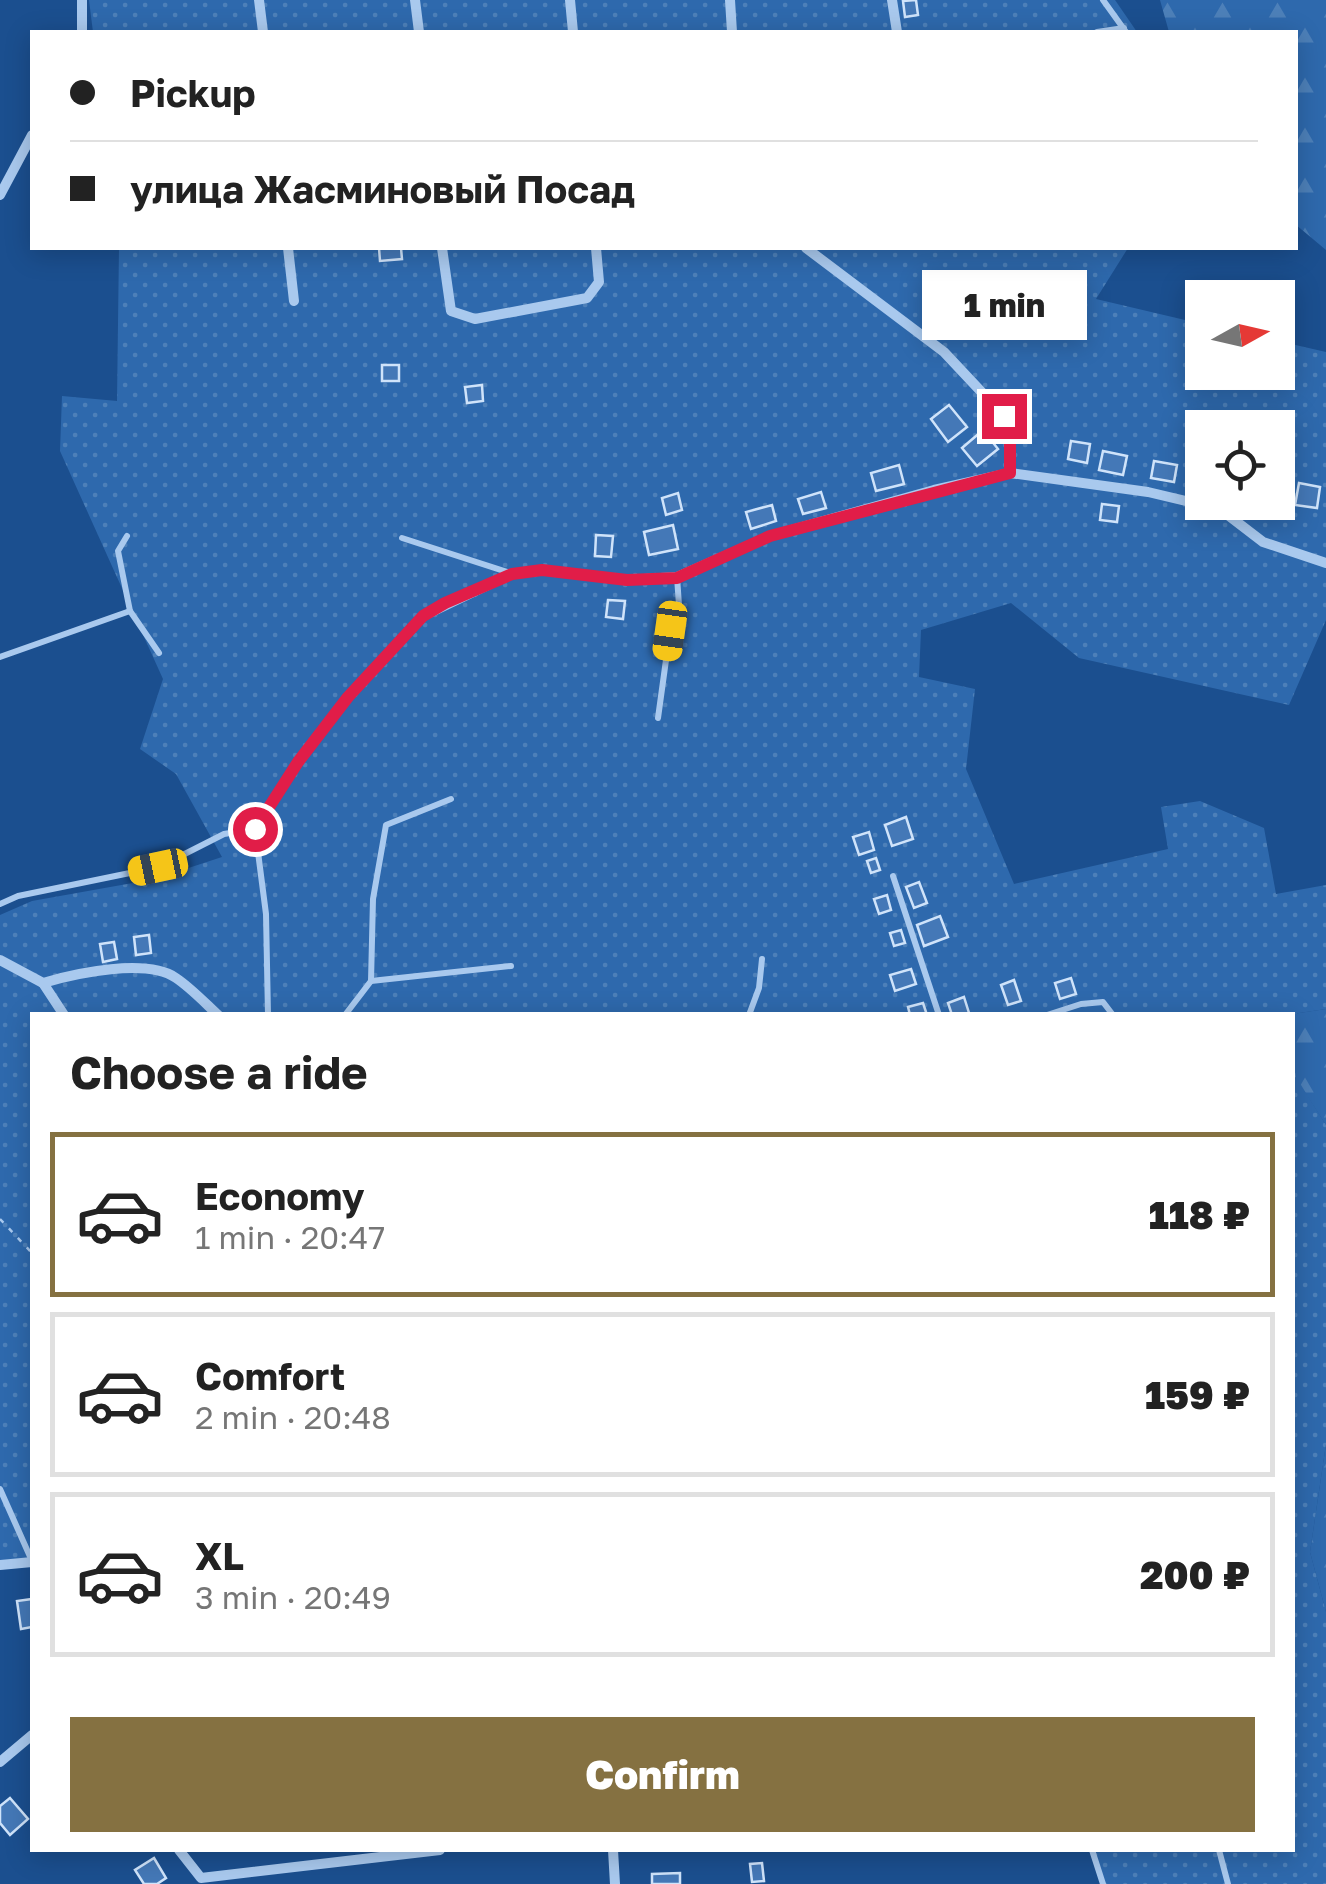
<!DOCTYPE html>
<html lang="en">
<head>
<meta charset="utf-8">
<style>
  body { margin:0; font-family:"Golos Text",sans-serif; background:#f6f6f6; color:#222; height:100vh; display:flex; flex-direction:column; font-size:38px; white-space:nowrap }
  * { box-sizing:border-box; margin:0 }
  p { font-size:32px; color:#767676 }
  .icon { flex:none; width:55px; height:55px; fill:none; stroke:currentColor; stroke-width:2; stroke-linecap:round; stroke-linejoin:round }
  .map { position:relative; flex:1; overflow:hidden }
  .side { position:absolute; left:30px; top:1012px; width:1265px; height:840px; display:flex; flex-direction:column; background:#fff; border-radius:0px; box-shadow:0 5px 25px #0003 }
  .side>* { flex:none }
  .top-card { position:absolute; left:30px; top:30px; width:1268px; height:220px; border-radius:0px; box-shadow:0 5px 25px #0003; display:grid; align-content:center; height:220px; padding:0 40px; background:#fff }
  .needle { width:65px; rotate:82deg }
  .buttons { position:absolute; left:1185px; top:280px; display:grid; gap:20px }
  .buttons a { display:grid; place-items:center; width:110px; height:110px; border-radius:0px; background:#fff; box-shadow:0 5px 25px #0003; font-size:50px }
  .end { position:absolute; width:45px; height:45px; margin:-22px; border:12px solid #e11d48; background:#fff; box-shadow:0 0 0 5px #fff }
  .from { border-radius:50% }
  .bubble { position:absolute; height:70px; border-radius:0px; background:#fff; box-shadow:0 5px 25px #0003; font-size:32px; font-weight:800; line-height:70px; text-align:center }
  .car { position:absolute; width:30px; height:60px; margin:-30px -15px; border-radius:12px; box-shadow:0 0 8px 2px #0007; background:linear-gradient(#f5c518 24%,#345 0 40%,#f5c518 0 76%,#345 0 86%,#f5c518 0) }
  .top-card b { display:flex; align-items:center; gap:35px; height:95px; font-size:38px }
  .top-card b+b { border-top:2px solid #e0e0e0 }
  .top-card i { width:25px; height:25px; background:#222 }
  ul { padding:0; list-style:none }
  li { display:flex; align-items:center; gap:30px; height:165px; margin:0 20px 15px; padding:0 20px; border:5px solid #e0e0e0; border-radius:0px }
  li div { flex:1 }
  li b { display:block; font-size:38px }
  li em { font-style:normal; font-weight:800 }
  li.current { border-color:#857141 }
  li>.icon { width:90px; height:90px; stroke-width:1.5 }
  h2 { padding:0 40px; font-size:45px; line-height:120px }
  .button { display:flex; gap:20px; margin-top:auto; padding:20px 40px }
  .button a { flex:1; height:115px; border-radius:0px; background:#857141; color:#fff; font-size:40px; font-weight:800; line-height:115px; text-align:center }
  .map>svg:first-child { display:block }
  .forest { fill:url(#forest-firs) }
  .garden { fill:url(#garden-dots); fill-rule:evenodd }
  .building { fill:#4478b7; stroke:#cfe3fa; stroke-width:2.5 }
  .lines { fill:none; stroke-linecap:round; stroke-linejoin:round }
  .path { stroke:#a9c9ee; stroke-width:2.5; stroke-dasharray:5 8; stroke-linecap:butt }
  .lane { stroke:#a9c9ee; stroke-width:6 }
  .street { stroke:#a9c9ee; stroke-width:10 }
  .route { stroke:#e11d48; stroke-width:12 }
</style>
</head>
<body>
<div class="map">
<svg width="1326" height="1884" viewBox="0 0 1326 1884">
  <defs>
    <pattern id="forest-firs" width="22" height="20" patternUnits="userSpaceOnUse" patternTransform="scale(2.5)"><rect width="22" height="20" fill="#2e69ad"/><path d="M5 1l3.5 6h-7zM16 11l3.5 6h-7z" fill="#4d80b9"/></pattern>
    <pattern id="garden-dots" width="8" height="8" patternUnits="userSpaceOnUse" patternTransform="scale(2.5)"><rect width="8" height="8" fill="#2e69ad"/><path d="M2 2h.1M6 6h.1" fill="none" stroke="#4d80b9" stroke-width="1.8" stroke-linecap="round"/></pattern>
  </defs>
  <rect width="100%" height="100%" fill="#1b4f8f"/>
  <g class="forest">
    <path d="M1160,0H1326V250L1295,224V32H1169Z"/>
    <path d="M1326,1009V1125L1295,1077L1292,1015H1286Z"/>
    <path d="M1326,1444V1612L1310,1552Z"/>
  </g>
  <g class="garden">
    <path d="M89,0H1115L1137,32H93Z"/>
    <path d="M119,248H1128L1096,299L1202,324V372H1278V341L1326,352V620L1289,705L1079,658L1011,603L921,630L919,677L975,689L966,769L1014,884L1168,849L1161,807L1200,801L1264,828L1276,894L1326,885V1009L1286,1015H32V1562L0,1565V915L32,901L155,879L222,857L176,774L140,749L163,679L60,451L62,396L117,401ZM1202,428H1278V502H1202Z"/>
    <path d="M1293,1059L1296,1077L1326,1125V1444L1310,1552L1326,1612V1884H1103L1092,1850H1292Z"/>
  </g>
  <g class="building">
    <path d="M916,0L918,15L905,17L903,1Z"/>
    <path d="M379,248H401L402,259L380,261Z"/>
    <rect x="382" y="365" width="17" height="16"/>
    <path d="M482,385L483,401L467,403L465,387Z"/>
    <path d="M949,405L967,427L948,442L931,419Z"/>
    <path d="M983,430L998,449L977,466L962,448Z"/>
    <path d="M1071,441L1090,444L1087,463L1068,459Z"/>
    <path d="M1278,447L1292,449L1286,480L1278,479Z"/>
    <path d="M1103,451L1127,456L1123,475L1099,470Z"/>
    <path d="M1154,461L1177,465L1174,482L1151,478Z"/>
    <path d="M899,465L904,484L876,491L871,473Z"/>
    <path d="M1299,483L1320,487L1317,508L1295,505Z"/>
    <path d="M821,492L826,508L803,514L798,499Z"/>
    <path d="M678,493L682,510L666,515L662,498Z"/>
    <path d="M1102,504L1119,506L1117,522L1100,520Z"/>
    <path d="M772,505L776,521L751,529L746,512Z"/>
    <path d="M673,525L678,549L649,555L644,532Z"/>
    <path d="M596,535L613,536L611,557L595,556Z"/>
    <path d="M608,600L625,601L623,619L606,617Z"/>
    <path d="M906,817L913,839L892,846L885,825Z"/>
    <path d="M869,832L874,850L859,855L853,837Z"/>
    <path d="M876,858L880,870L871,873L867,861Z"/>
    <path d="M919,882L927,903L914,908L906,887Z"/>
    <path d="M887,895L891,910L879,914L874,899Z"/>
    <path d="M940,916L948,937L924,946L917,925Z"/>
    <path d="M901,930L905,943L894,946L890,933Z"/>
    <path d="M149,935L151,953L136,955L134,937Z"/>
    <path d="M114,942L117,959L103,962L100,944Z"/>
    <path d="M911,969L916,984L895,991L890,975Z"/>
    <path d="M1071,978L1076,994L1060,999L1055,983Z"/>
    <path d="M1014,980L1021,1001L1008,1005L1001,985Z"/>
    <path d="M964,997L969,1013L952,1015L948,1003Z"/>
    <path d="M923,1003L927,1015H910L908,1007Z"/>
    <path d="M32,1599V1627L21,1629L17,1601Z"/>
    <path d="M10,1798L28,1819L10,1835L0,1823V1806Z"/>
    <path d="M154,1858L166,1878L157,1884H144L135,1870Z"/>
    <path d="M762,1863L764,1881L752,1882L750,1864Z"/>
    <path d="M680,1873V1884H652V1874Z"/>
  </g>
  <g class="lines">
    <path class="path" d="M0,1219L32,1253"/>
    <g class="lane">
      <path d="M1103,0L1126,32"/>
      <path d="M1097,32L1124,28"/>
      <path d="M127,536L118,551L130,611"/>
      <path d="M402,538L510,573"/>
      <path d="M0,657L130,611L159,653"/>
      <path d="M658,718L670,631L680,619L677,577"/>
      <path d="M255,829L266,914L268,1015"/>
      <path d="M893,876L939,1015"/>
      <path d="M0,904L18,896L159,867L224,834L255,829L298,762L348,697"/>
      <path d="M371,981L511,966"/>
      <path d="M345,1015L371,981L373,899L386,825L451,799"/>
      <path d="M749,1015L759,988L762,959"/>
      <path d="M1047,1015L1081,1004L1103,1002L1113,1015"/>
      <path d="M0,1489L32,1561"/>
      <path d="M1092,1850L1103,1884"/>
      <path d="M1219,1850L1228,1884"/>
    </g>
    <g class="street">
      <path d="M82,0V32"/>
      <path d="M259,0L263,32"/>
      <path d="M415,0L419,32"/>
      <path d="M570,0L573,32"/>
      <path d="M730,0L732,32"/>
      <path d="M892,0L897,32"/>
      <path d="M0,195L32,135"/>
      <path d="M288,248L294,301"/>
      <path d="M442,248L451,311L475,319L587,298L599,282L596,248"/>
      <path d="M806,248L944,352L1004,416L1010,437V473"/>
      <path d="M348,697L423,616L511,574L543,570L627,580L677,577L770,536L934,490L1010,473L1148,492L1220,509L1263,542L1326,563"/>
      <path d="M0,960L43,983C76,973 147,958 176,978C191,988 205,1003 218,1015"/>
      <path d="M43,983L64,1015"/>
      <path d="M0,1565L32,1562"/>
      <path d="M0,1762L32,1735"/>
      <path d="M179,1850L201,1878L440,1850"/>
      <path d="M613,1850L615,1884"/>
    </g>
  </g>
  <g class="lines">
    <path class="route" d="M255,829L298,762L348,697L423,616L445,603L512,574L542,570L627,580L677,578L770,536L1010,473V437L1004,416"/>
  </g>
</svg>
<div class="buttons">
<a><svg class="needle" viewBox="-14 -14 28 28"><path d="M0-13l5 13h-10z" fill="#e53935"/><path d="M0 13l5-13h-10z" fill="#767676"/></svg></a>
<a><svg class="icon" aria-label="locate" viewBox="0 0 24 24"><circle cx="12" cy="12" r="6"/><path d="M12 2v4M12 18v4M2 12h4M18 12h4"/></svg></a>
</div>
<i class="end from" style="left:255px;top:829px"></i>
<i class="end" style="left:1004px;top:416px"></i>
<div class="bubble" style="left:922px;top:270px;width:165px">1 min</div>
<i class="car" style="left:670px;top:631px;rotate:188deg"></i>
<i class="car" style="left:158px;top:867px;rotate:258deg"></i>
<div class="top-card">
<b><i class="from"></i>Pickup</b>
<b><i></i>улица Жасминовый Посад</b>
</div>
<section class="side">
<h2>Choose a ride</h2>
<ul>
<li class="current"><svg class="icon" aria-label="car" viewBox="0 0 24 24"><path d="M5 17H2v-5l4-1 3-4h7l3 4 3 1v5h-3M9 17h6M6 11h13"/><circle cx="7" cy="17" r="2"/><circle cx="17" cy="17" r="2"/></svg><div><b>Economy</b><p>1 min · 20:47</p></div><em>118 ₽</em></li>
<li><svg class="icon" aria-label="car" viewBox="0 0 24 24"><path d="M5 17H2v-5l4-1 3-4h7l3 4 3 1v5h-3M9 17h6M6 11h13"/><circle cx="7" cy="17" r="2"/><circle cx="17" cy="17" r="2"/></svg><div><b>Comfort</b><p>2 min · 20:48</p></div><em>159 ₽</em></li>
<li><svg class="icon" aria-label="car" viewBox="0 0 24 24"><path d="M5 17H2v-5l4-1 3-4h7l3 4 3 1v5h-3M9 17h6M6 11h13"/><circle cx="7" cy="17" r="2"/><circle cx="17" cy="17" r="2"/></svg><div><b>XL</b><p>3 min · 20:49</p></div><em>200 ₽</em></li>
</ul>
<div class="button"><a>Confirm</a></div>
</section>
</div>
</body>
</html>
